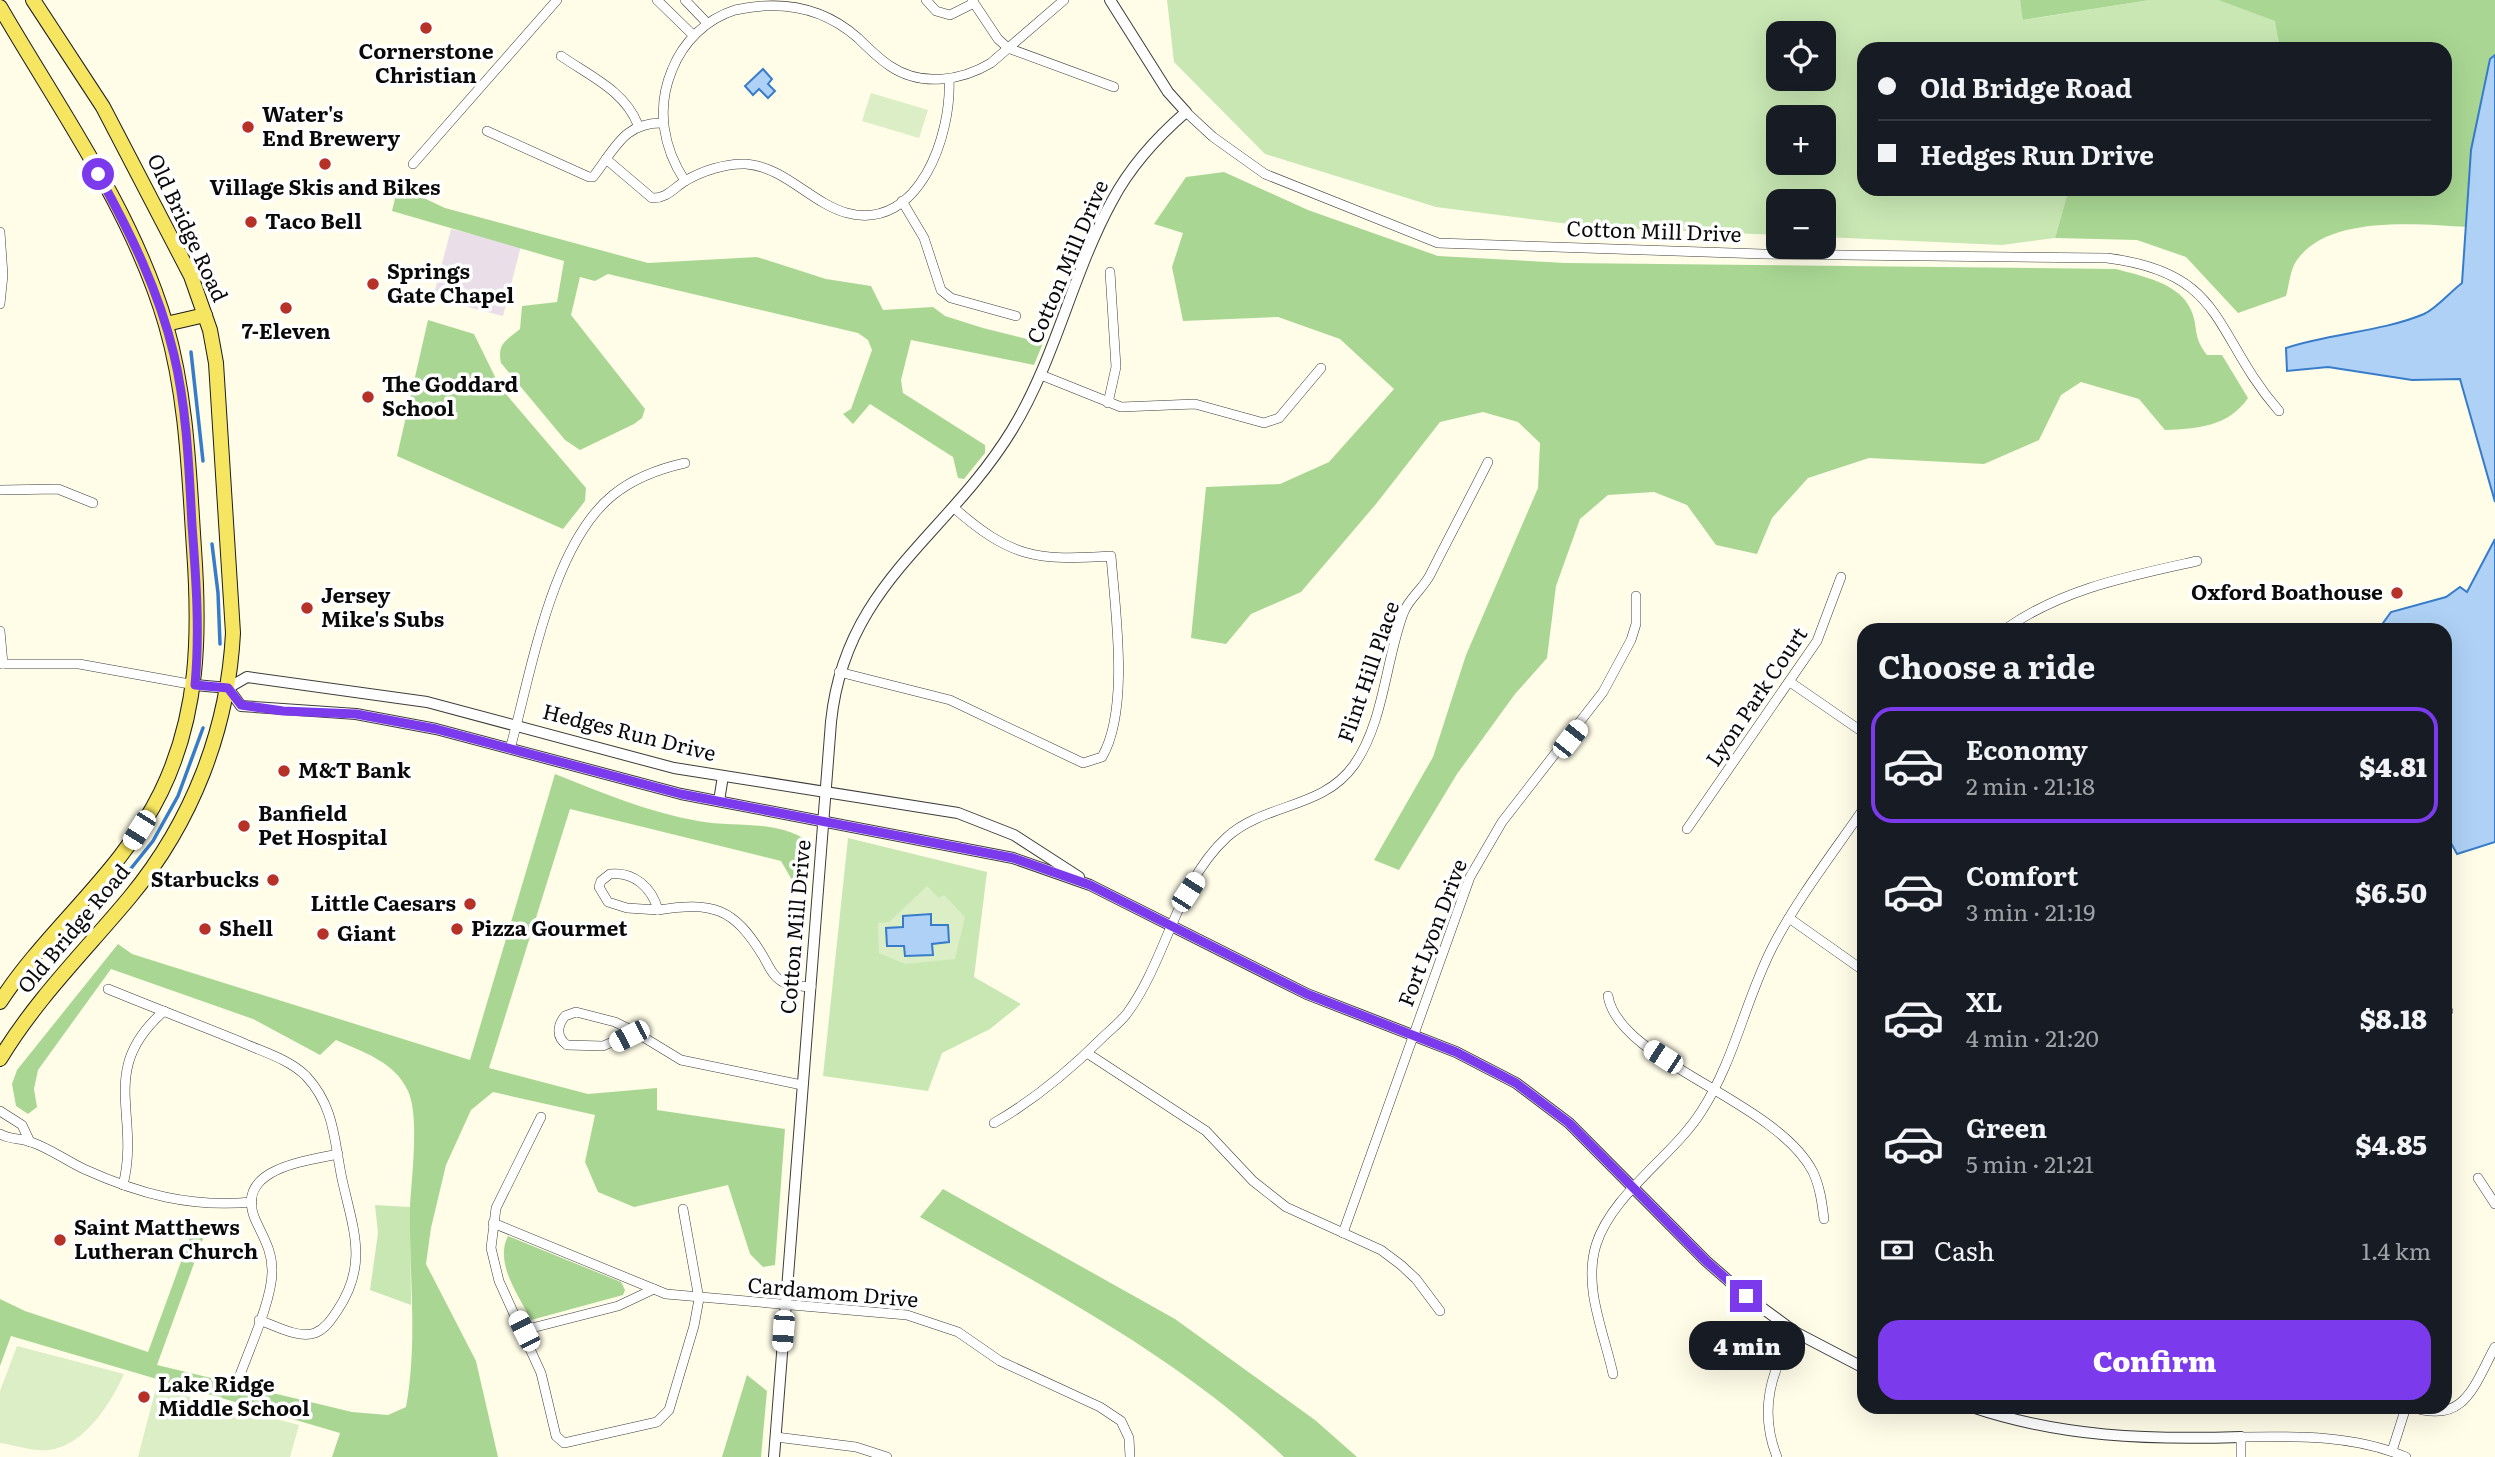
<!DOCTYPE html>
<html lang="en">
<head>
<meta charset="utf-8">
<style>
  body { margin:0; font-family:Literata,serif; background:#242831; color:#f1f3f6; height:100vh; display:flex; flex-direction:column; font-size:26px; white-space:nowrap }
  * { box-sizing:border-box; margin:0 }
  p { font-size:23px; color:#9ea1a6 }
  .icon { flex:none; width:38px; height:38px; fill:none; stroke:currentColor; stroke-width:2; stroke-linecap:round; stroke-linejoin:round }
  .map { position:relative; flex:1; overflow:hidden }
  .panel { position:absolute; left:1857px; top:623px; width:595px; height:791px; display:flex; flex-direction:column; background:#171b24; border-radius:21px; box-shadow:0 7px 28px #0002 }
  .panel>* { flex:none }
  .guide { position:absolute; left:1857px; top:42px; width:595px; height:154px; border-radius:21px; box-shadow:0 7px 28px #0002; display:grid; align-content:center; height:154px; padding:0 21px; background:#171b24 }
  .buttons { position:absolute; left:1766px; top:21px; display:grid; gap:14px }
  .buttons a { display:grid; place-items:center; width:70px; height:70px; border-radius:14px; background:#171b24; box-shadow:0 7px 28px #0002; font-size:35px }
  .end { position:absolute; width:32px; height:32px; margin:-16px; border:9px solid #7c3aed; background:#fff; box-shadow:0 0 0 4px #fff }
  .from { border-radius:50% }
  .bubble { position:absolute; height:49px; border-radius:21px; background:#171b24; box-shadow:0 7px 28px #0002; font-size:23px; font-weight:800; line-height:49px; text-align:center }
  .car { position:absolute; width:21px; height:42px; margin:-21px -10px; border-radius:9px; box-shadow:0 0 5px 2px #0007; background:linear-gradient(#fff 24%,#345 0 40%,#fff 0 76%,#345 0 86%,#fff 0) }
  .guide b { display:flex; align-items:center; gap:24px; height:66px; font-size:26px }
  .guide b+b { border-top:2px solid #363941 }
  .guide i { width:18px; height:18px; background:#f1f3f6 }
  ul { padding:0; list-style:none }
  li { display:flex; align-items:center; gap:21px; height:116px; margin:0 14px 10px; padding:0 7px; border:4px solid transparent; border-radius:21px }
  li div { flex:1 }
  li b { display:block; font-size:26px }
  li em { font-style:normal; font-weight:800 }
  li.selected { border-color:#7c3aed }
  li>.icon { width:63px; height:63px; stroke-width:1.5 }
  h2 { padding:0 21px; font-size:32px; line-height:84px }
  .pay { display:flex; align-items:center; gap:18px; height:77px; padding:0 21px; font-size:26px }
  .pay p { margin-inline-start:auto }
  .cta { display:flex; gap:14px; margin-top:auto; padding:14px 21px }
  .cta a { flex:1; height:80px; border-radius:21px; background:#7c3aed; color:#fff; font-size:28px; font-weight:800; line-height:80px; text-align:center }
  .map>svg:first-child { display:block }
  .industrial { fill:#eadee9 }
  .green { fill:#c8e7b3; fill-rule:evenodd }
  .forest { fill:#a9d793 }
  .pitch { fill:#dbeec5 }
  .water { fill:#aed1f5; stroke:#377cca; stroke-width:2 }
  .lines { fill:none; stroke-linecap:round; stroke-linejoin:round }
  .stream { stroke:#377cca; stroke-width:3.5 }
  .minor-casing { stroke:#3d3d3d; stroke-width:10 }
  .tertiary-casing { stroke:#3d3d3d; stroke-width:12 }
  .primary-casing { stroke:#1b1b1b; stroke-width:16 }
  .minor { stroke:#fff; stroke-width:9 }
  .tertiary { stroke:#fff; stroke-width:10 }
  .primary { stroke:#f6e560; stroke-width:14 }
  .route { stroke:#7c3aed; stroke-width:9 }
  .poi-dot { fill:#b63226; stroke:#fff; stroke-width:2.5 }
  .labels { text-anchor:middle; stroke-width:7; stroke-linejoin:round; paint-order:stroke }
  .poi-label { font-size:21px; font-weight:bold; fill:#0a0a0a; stroke:#fff; text-anchor:start }
  .street-label { font-size:21px; fill:#0a0a0a; stroke:#fff }
</style>
</head>
<body>
<div class="map">
<svg width="2495" height="1457" viewBox="0 0 2495 1457">
  <rect width="100%" height="100%" fill="#fffde8"/>
  <path class="industrial" d="M451,229L521,246L503,316L433,298Z"/>
  <g class="green">
    <path d="M1167,0H2020L2024,20L2150,0H2218L2276,21L2280,49H1864V189H2142L2132,195L2069,190L2055,238L2002,245L1824,237V201H1778V235L1593,227L1436,207L1265,154L1174,62ZM1778,33H1824V79H1778ZM1778,117H1824V163H1778Z"/>
    <path d="M848,838L987,872L974,977L1021,1004L990,1029L942,1053L928,1091L823,1076Z"/>
    <path d="M375,1205L410,1207L411,1305L370,1290L378,1233Z"/>
  </g>
  <g class="forest">
    <path d="M2020,0H2150L2023,20Z"/>
    <path d="M2218,0H2495V55L2490,59L2471,150L2467,227C2418,224 2328,215 2297,260C2290,269 2289,286 2286,296L2238,313L2186,257L2137,240L2055,238L2069,189L2132,195L2142,189H2445V49H2280L2275,21Z"/>
    <path d="M1224,172L1308,210L1438,256L1566,263L2116,269C2141,276 2180,283 2191,310C2199,328 2192,336 2207,355H2222L2248,398C2229,426 2198,429 2165,430L2139,399L2081,382L2061,395L2039,440L1984,464L1869,458L1808,478L1772,518L1757,554L1716,545L1687,505L1654,492L1608,495L1580,519L1556,586L1547,658L1515,694L1457,774L1399,870L1374,860L1433,757L1466,655L1538,488L1540,443L1518,422L1483,412L1440,422L1376,504L1301,592L1251,614L1226,644L1191,638L1206,487L1280,484L1329,462L1394,389L1340,339L1278,317L1183,321L1172,267L1183,233L1154,224L1186,177Z"/>
    <path d="M398,186L445,208L648,263L757,257L826,279L871,286L883,310L933,307L945,316L983,328L1043,343L1034,365L911,340L901,380L903,393L985,445V453L964,479L958,478L953,457L870,404L853,424L843,414L851,409L872,350L868,340L858,333L608,274L595,281L580,277L571,315L645,409L642,418L634,424L580,450L565,440L501,363C497,343 506,341 520,329L522,306L557,302L564,261L392,211Z"/>
    <path d="M428,320L474,334L500,387L586,488L585,501L563,529L397,456Z"/>
    <path d="M555,774C602,793 648,812 698,821C735,828 774,819 808,841L804,890L792,880L781,861L570,809L489,1068L588,1094L657,1088V1110L785,1129L775,1265L763,1267L750,1254L728,1185L634,1207L598,1192L585,1162L595,1115L493,1092L471,1110L446,1165L431,1228L426,1264L476,1361L498,1457H332L340,1433L11,1336L0,1366V1299L25,1311L148,1352L193,1229L204,1236L157,1365L352,1412L388,1415L406,1407C418,1342 409,1274 410,1209C411,1180 420,1117 408,1091C395,1062 363,1052 336,1040L320,1055L253,1019L111,969L38,1070L34,1089L37,1107L28,1114L16,1106L12,1084L17,1070L118,944L132,954L470,1060Z"/>
    <path d="M943,1189L1175,1319L1315,1420L1357,1457H1284C1176,1355 1048,1289 920,1217Z"/>
    <path d="M508,1236L621,1282L625,1290L623,1295L531,1320C519,1296 494,1263 508,1236Z"/>
    <path d="M747,1375L767,1391L761,1457H722Z"/>
  </g>
  <g class="pitch">
    <path d="M871,93L928,110L919,138L862,121Z"/>
    <path d="M927,886L939,898L944,895L965,917L955,959L905,964L879,953L878,923L889,922Z"/>
    <path d="M17,1346L124,1374C111,1403 84,1446 49,1450C34,1452 15,1445 0,1443V1391Z"/>
    <path d="M156,1388L299,1425L290,1457H138Z"/>
  </g>
  <g class="water">
    <path d="M2495,55V502L2460,379L2412,380L2328,367L2287,371L2286,348C2331,333 2381,332 2424,314C2437,308 2450,292 2462,283L2471,150L2490,59Z"/>
    <path d="M763,69L772,79L768,84L775,91L768,98L759,89L753,95L745,86Z"/>
    <path d="M2495,539V842L2457,854L2445,832V630H2378L2391,612L2446,597L2460,587L2467,592Z"/>
    <path d="M931,914V925H948L949,942L932,944L933,955L905,956L904,946H887L886,928L903,927V916Z"/>
  </g>
  <g class="lines">
    <g class="stream">
      <path d="M191,352L203,461"/>
      <path d="M212,544L218,593L220,644"/>
      <path d="M52,967L153,841L178,796L203,728"/>
    </g>
    <defs>
      <g id="minor">
        <path d="M657,0L693,35"/>
        <path d="M685,0L707,23"/>
        <path d="M926,0L936,11L950,15L974,3L972,0"/>
        <path d="M974,3L998,39L1008,48L1114,87"/>
        <path d="M561,56C590,76 625,91 638,125"/>
        <path d="M1186,112L1213,137L1265,174L1438,243L1763,254L2107,258C2227,273 2212,334 2279,411"/>
        <path d="M487,131L589,177H593C615,149 624,122 663,123"/>
        <path d="M606,159L652,198C666,199 674,188 685,181C702,171 726,163 746,164C785,167 811,203 847,213C920,232 952,133 949,79"/>
        <path d="M413,164L557,0"/>
        <path d="M685,181C663,148 656,108 672,70C683,42 706,19 735,10C780,0 823,7 858,38C868,48 878,58 890,66C921,87 961,81 991,63L1064,0"/>
        <path d="M902,201L924,238L941,290L951,298L1016,316"/>
        <path d="M0,232L3,275L0,304"/>
        <path d="M1041,375L1121,407L1195,404L1264,423L1279,418L1321,368"/>
        <path d="M1108,403L1116,367L1110,272"/>
        <path d="M0,490L58,489L93,503"/>
        <path d="M2004,630C2061,589 2129,576 2197,561"/>
        <path d="M0,631L3,664"/>
        <path d="M0,664H79L195,685"/>
        <path d="M839,672L950,700L1083,763L1102,757C1130,709 1115,609 1111,556C1036,561 1011,558 953,507"/>
        <path d="M1790,682L1864,733"/>
        <path d="M510,749C531,674 551,545 613,495C634,478 658,469 685,463"/>
        <path d="M1687,829L1817,641L1841,577"/>
        <path d="M610,874C634,871 652,888 658,910L627,908L608,902L599,887L601,881Z"/>
        <path d="M658,910C713,901 734,908 763,956C769,966 773,977 783,982C791,986 802,986 811,987"/>
        <path d="M1789,918L1864,971"/>
        <path d="M108,989C152,1007 197,1024 241,1042C263,1052 289,1059 306,1076C335,1107 334,1141 342,1179C353,1229 369,1264 337,1311C331,1320 325,1329 315,1333C298,1339 274,1325 259,1320"/>
        <path d="M1608,996C1619,1062 1776,1100 1813,1172C1820,1187 1822,1203 1824,1219"/>
        <path d="M2445,1011H2448"/>
        <path d="M576,1012L615,1022L635,1032L603,1046L567,1045C556,1037 557,1026 565,1016Z"/>
        <path d="M635,1032L681,1060L802,1085"/>
        <path d="M1087,1053L1206,1131L1253,1181L1286,1207L1381,1250L1401,1265L1416,1279L1440,1311"/>
        <path d="M0,1111L22,1125L30,1142"/>
        <path d="M541,1117L496,1208L491,1248L499,1281L541,1373L556,1436L564,1443L657,1422L669,1410L694,1326L699,1299L683,1209"/>
        <path d="M994,1123C1034,1100 1069,1071 1102,1038C1110,1030 1121,1022 1128,1012C1167,958 1176,884 1227,837C1265,803 1323,809 1354,765C1384,722 1385,663 1403,614C1408,599 1422,590 1430,575C1449,537 1469,500 1488,462"/>
        <path d="M0,1134C11,1140 20,1138 31,1142C49,1148 67,1161 84,1169C139,1194 191,1208 252,1202"/>
        <path d="M2478,1178L2495,1204"/>
        <path d="M123,1185C141,1114 97,1070 164,1011"/>
        <path d="M493,1223L666,1294L907,1315L958,1332L1000,1361L1100,1407L1121,1421L1129,1438L1130,1457"/>
        <path d="M1343,1233L1470,877L1502,822L1603,692L1631,640L1636,624V596"/>
        <path d="M524,1330L618,1306L654,1289"/>
        <path d="M1613,1374C1604,1332 1583,1288 1596,1245C1612,1194 1673,1156 1701,1112C1735,1060 1745,1000 1773,946C1798,898 1833,853 1864,808"/>
        <path d="M237,1383C247,1354 273,1299 272,1270C272,1250 263,1237 255,1219C234,1168 307,1161 338,1154"/>
        <path d="M2412,1407C2465,1425 2474,1385 2495,1347"/>
        <path d="M776,1437L856,1447L887,1457"/>
        <path d="M2392,1451L2406,1407"/>
        <path d="M1777,1457C1759,1412 1770,1371 1795,1332"/>
        <path d="M2241,1457V1437C2297,1436 2354,1435 2406,1457"/>
      </g>
      <g id="tertiary">
        <path d="M195,685L228,688L247,677L427,702L674,768L958,813L1014,835L1079,877"/>
        <path d="M228,688L241,706L356,714L436,729L681,794L1013,858L1090,885L1307,994L1456,1052L1516,1083L1569,1123L1706,1261L1746,1296L1795,1332L1864,1368"/>
        <path d="M719,801L723,776"/>
        <path d="M1972,1407C2061,1437 2147,1440 2241,1437"/>
        <path d="M774,1457L831,722C845,584 946,538 1012,430C1056,358 1072,274 1112,201C1130,167 1156,138 1186,112L1168,92L1110,0"/>
      </g>
      <g id="primary">
        <path d="M0,7C59,109 133,211 166,325C187,398 189,474 194,549C200,634 199,714 161,792C121,874 48,928 0,1002"/>
        <path d="M166,324L205,315"/>
        <path d="M0,1059C36,999 86,950 130,897C192,822 228,730 233,633L216,363L210,330L191,276L103,107L33,0"/>
      </g>
    </defs>
    <use href="#minor" class="minor-casing"/>
    <use href="#tertiary" class="tertiary-casing"/>
    <use href="#primary" class="primary-casing"/>
    <use href="#minor" class="minor"/>
    <use href="#tertiary" class="tertiary"/>
    <use href="#primary" class="primary"/>
  </g>
  <g class="lines">
    <path class="route" d="M98,174C130,232 159,291 174,355C187,410 189,469 192,525C196,578 200,631 195,685L228,688L241,705L283,711L356,714L436,729L681,794L1013,858L1090,885L1307,994L1456,1052L1516,1083L1569,1123L1706,1261L1746,1296"/>
  </g>
  <g class="poi-dot">
    <circle cx="426" cy="28" r="7"/>
    <circle cx="248" cy="127" r="7"/>
    <circle cx="325" cy="164" r="7"/>
    <circle cx="251" cy="222" r="7"/>
    <circle cx="373" cy="284" r="7"/>
    <circle cx="286" cy="308" r="7"/>
    <circle cx="368" cy="397" r="7"/>
    <circle cx="2397" cy="593" r="7"/>
    <circle cx="307" cy="608" r="7"/>
    <circle cx="284" cy="771" r="7"/>
    <circle cx="244" cy="826" r="7"/>
    <circle cx="273" cy="880" r="7"/>
    <circle cx="470" cy="904" r="7"/>
    <circle cx="205" cy="929" r="7"/>
    <circle cx="457" cy="929" r="7"/>
    <circle cx="323" cy="934" r="7"/>
    <circle cx="60" cy="1240" r="7"/>
    <circle cx="144" cy="1397" r="7"/>
  </g>
  <g class="labels">
    <g class="poi-label">
      <text x="426" y="59" text-anchor="middle">Cornerstone<tspan x="426" dy="24">Christian</tspan></text>
      <text x="262" y="122">Water's<tspan x="262" dy="24">End Brewery</tspan></text>
      <text x="325" y="195" text-anchor="middle">Village Skis and Bikes</text>
      <text x="265" y="229">Taco Bell</text>
      <text x="387" y="279">Springs<tspan x="387" dy="24">Gate Chapel</tspan></text>
      <text x="286" y="339" text-anchor="middle">7-Eleven</text>
      <text x="382" y="392">The Goddard<tspan x="382" dy="24">School</tspan></text>
      <text x="2383" y="600" text-anchor="end">Oxford Boathouse</text>
      <text x="321" y="603">Jersey<tspan x="321" dy="24">Mike's Subs</tspan></text>
      <text x="298" y="778">M&amp;T Bank</text>
      <text x="258" y="821">Banfield<tspan x="258" dy="24">Pet Hospital</tspan></text>
      <text x="259" y="887" text-anchor="end">Starbucks</text>
      <text x="456" y="911" text-anchor="end">Little Caesars</text>
      <text x="219" y="936">Shell</text>
      <text x="471" y="936">Pizza Gourmet</text>
      <text x="337" y="941">Giant</text>
      <text x="74" y="1235">Saint Matthews<tspan x="74" dy="24">Lutheran Church</tspan></text>
      <text x="158" y="1392">Lake Ridge<tspan x="158" dy="24">Middle School</tspan></text>
    </g>
    <g class="street-label">
      <text transform="translate(187 228) rotate(65)" y="7">Old Bridge Road</text>
      <text transform="translate(1654 232) rotate(2)" y="7">Cotton Mill Drive</text>
      <text transform="translate(1068 262) rotate(-67)" y="7">Cotton Mill Drive</text>
      <text transform="translate(1369 672) rotate(-71)" y="7">Flint Hill Place</text>
      <text transform="translate(1757 697) rotate(-56)" y="7">Lyon Park Court</text>
      <text transform="translate(629 733) rotate(14)" y="7">Hedges Run Drive</text>
      <text transform="translate(796 927) rotate(-85)" y="7">Cotton Mill Drive</text>
      <text transform="translate(74 929) rotate(-50)" y="7">Old Bridge Road</text>
      <text transform="translate(1433 933) rotate(-69)" y="7">Fort Lyon Drive</text>
      <text transform="translate(833 1293) rotate(5)" y="7">Cardamom Drive</text>
    </g>
  </g>
</svg>
<div class="buttons">
<a><svg class="icon" aria-label="locate" viewBox="0 0 24 24"><circle cx="12" cy="12" r="6"/><path d="M12 2v4M12 18v4M2 12h4M18 12h4"/></svg></a>
<a>+</a>
<a>−</a>
</div>
<i class="end from" style="left:98px;top:174px"></i>
<i class="end" style="left:1746px;top:1296px"></i>
<div class="bubble" style="left:1689px;top:1321px;width:116px">4 min</div>
<i class="car" style="left:1570px;top:739px;rotate:38deg"></i>
<i class="car" style="left:139px;top:830px;rotate:212deg"></i>
<i class="car" style="left:1188px;top:892px;rotate:33deg"></i>
<i class="car" style="left:629px;top:1036px;rotate:243deg"></i>
<i class="car" style="left:1663px;top:1057px;rotate:303deg"></i>
<i class="car" style="left:524px;top:1331px;rotate:333deg"></i>
<i class="car" style="left:783px;top:1331px;rotate:184deg"></i>
<div class="guide">
<b><i class="from"></i>Old Bridge Road</b>
<b><i></i>Hedges Run Drive</b>
</div>
<section class="panel">
<h2>Choose a ride</h2>
<ul>
<li class="selected"><svg class="icon" aria-label="car" viewBox="0 0 24 24"><path d="M5 17H2v-5l4-1 3-4h7l3 4 3 1v5h-3M9 17h6M6 11h13"/><circle cx="7" cy="17" r="2"/><circle cx="17" cy="17" r="2"/></svg><div><b>Economy</b><p>2 min · 21:18</p></div><em>$4.81</em></li>
<li><svg class="icon" aria-label="car" viewBox="0 0 24 24"><path d="M5 17H2v-5l4-1 3-4h7l3 4 3 1v5h-3M9 17h6M6 11h13"/><circle cx="7" cy="17" r="2"/><circle cx="17" cy="17" r="2"/></svg><div><b>Comfort</b><p>3 min · 21:19</p></div><em>$6.50</em></li>
<li><svg class="icon" aria-label="car" viewBox="0 0 24 24"><path d="M5 17H2v-5l4-1 3-4h7l3 4 3 1v5h-3M9 17h6M6 11h13"/><circle cx="7" cy="17" r="2"/><circle cx="17" cy="17" r="2"/></svg><div><b>XL</b><p>4 min · 21:20</p></div><em>$8.18</em></li>
<li><svg class="icon" aria-label="car" viewBox="0 0 24 24"><path d="M5 17H2v-5l4-1 3-4h7l3 4 3 1v5h-3M9 17h6M6 11h13"/><circle cx="7" cy="17" r="2"/><circle cx="17" cy="17" r="2"/></svg><div><b>Green</b><p>5 min · 21:21</p></div><em>$4.85</em></li>
</ul>
<div class="pay"><svg class="icon" aria-label="cash" viewBox="0 0 24 24"><path d="M3 7h18v10H3z"/><circle cx="12" cy="12" r="2"/></svg>Cash<p>1.4 km</p></div>
<div class="cta"><a>Confirm</a></div>
</section>
</div>
</body>
</html>
